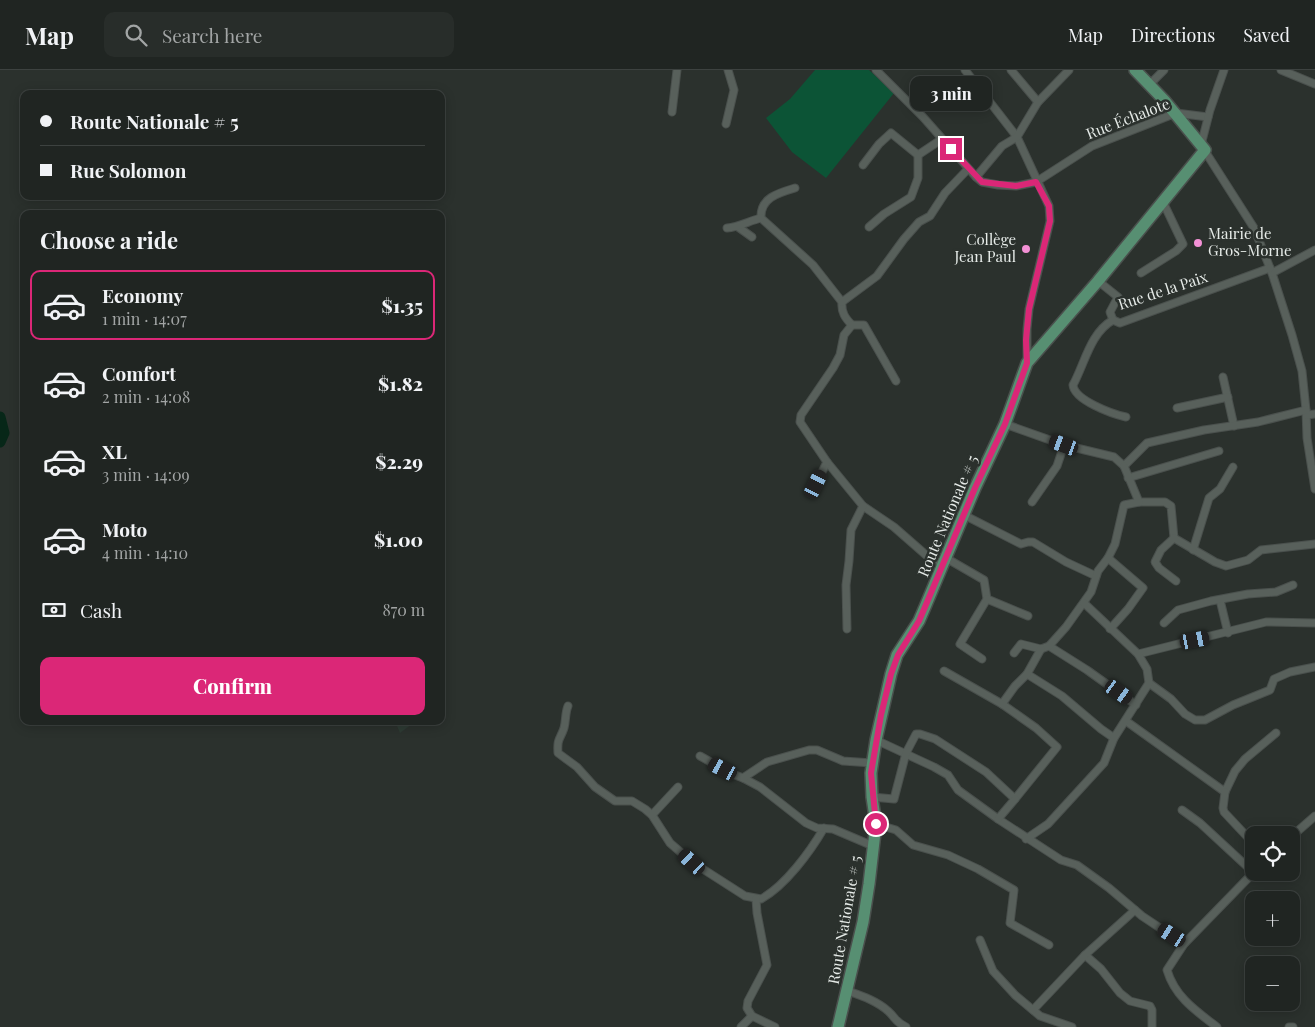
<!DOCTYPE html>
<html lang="en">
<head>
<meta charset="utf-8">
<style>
  body { margin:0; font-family:"Playfair Display",serif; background:#282d2a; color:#f1f3f6; height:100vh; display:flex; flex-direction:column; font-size:19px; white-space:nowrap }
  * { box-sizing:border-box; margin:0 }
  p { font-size:16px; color:#a2a5a5 }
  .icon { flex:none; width:28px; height:28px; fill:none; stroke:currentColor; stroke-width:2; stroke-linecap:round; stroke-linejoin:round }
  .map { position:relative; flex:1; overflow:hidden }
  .panel { position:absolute; left:20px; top:140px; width:425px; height:515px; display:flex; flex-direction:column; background:#202522; border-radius:10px; box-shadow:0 2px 12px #0003,0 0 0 1px #3d4240 }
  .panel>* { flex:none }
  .top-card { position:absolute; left:20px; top:20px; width:425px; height:110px; border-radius:10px; box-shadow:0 2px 12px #0003,0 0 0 1px #3d4240; display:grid; align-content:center; height:110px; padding:0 20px; background:#202522 }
  .controls { position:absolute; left:1245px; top:756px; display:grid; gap:10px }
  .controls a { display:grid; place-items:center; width:55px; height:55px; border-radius:10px; background:#202522; box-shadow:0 2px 12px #0003,0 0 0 1px #3d4240; font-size:25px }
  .end { position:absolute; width:22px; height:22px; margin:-11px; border:6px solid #db2777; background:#fff; box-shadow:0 0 0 2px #fff }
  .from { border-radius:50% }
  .bubble { position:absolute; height:35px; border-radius:10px; background:#202522; box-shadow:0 2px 12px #0003,0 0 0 1px #3d4240; font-size:16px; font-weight:800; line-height:35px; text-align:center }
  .car { position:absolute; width:15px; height:30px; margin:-15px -8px; border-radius:6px; box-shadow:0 0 4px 1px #0007; background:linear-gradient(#222 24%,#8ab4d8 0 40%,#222 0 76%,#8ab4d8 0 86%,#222 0) }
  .top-card b { display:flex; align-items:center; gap:18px; height:48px; font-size:19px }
  .top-card b+b { border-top:1px solid #3d4240 }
  .top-card i { width:12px; height:12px; background:#f1f3f6 }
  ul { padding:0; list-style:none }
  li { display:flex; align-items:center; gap:15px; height:70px; margin:0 10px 8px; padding:0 10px; border:2px solid transparent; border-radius:10px }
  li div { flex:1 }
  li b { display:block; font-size:19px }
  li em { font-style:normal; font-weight:800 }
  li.selected { border-color:#db2777 }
  li>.icon { width:45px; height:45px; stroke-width:1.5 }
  h2 { padding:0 20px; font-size:22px; line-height:60px }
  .pay { display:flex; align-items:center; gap:12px; height:55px; padding:0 20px; font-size:19px }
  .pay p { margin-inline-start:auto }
  .cta { display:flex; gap:10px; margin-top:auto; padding:10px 20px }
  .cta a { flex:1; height:58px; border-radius:10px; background:#db2777; color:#fff; font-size:20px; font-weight:800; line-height:58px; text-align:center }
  header { display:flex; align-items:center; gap:30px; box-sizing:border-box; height:70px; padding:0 25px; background:#202522; border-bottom:1px solid #3d4240 }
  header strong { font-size:24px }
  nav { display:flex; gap:28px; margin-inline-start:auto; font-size:18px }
  .search { width:350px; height:45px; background:#282d2a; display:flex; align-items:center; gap:12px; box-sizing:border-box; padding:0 18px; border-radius:10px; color:#a2a5a5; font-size:19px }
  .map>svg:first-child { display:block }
  .built { fill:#2e3b34 }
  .green { fill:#0c5436 }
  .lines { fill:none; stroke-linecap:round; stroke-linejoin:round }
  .river { stroke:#072718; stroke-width:11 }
  .minor-casing { stroke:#4a504d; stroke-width:9 }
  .primary-casing { stroke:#4a504d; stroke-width:14 }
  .minor { stroke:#58605b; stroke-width:7 }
  .primary { stroke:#578f72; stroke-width:11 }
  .route { stroke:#db2777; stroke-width:6 }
  .poi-dot { fill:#f391d5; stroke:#2b312d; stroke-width:2 }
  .labels { text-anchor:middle; stroke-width:5; stroke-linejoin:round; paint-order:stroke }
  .street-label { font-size:15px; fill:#e6ebe8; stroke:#2b312d }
  .poi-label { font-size:15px; fill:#e6ebe8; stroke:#2b312d; text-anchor:start }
</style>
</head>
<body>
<header>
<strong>Map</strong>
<div class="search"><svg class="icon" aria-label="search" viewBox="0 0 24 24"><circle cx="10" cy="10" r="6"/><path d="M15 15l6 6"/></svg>Search here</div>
<nav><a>Map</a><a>Directions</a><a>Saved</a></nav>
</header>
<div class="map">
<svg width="1315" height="957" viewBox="0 0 1315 957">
  <rect width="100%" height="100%" fill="#2b312d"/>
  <path class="built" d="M395,651H416L400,663Z"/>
  <path class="green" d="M815,0H869L894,23L826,108L792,82L766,48L790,29Z"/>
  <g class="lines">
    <path class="river" d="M0,347L4,363L0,372"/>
    <defs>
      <g id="minor">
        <path d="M876,0L923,47L976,107L982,112L998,115L1016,116L1036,112L1092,76L1176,43L1208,47"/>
        <path d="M965,0L1017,67L1049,136L1050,151L1029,239L1027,259V293"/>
        <path d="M1011,0L1038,32"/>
        <path d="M1224,0L1210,40L1201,75L1254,158L1272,203L1292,265L1302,301L1306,340L1307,368L1315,419"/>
        <path d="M1281,0L1315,14"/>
        <path d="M1149,15L1164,0"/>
        <path d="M672,42L677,0"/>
        <path d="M726,54L734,20L728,0"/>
        <path d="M863,95L879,74L891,63L918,85L942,69"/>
        <path d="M976,107L1002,76L1017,67L1038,32L1069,0"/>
        <path d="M795,118C778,123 760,128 761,148L813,195L842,232C841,242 845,248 852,255L844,265L840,285L833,298L801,345L800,352L827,392L863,436L894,457L926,485L935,491L944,492"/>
        <path d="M738,157L752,167"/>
        <path d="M869,157L884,144L911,127L918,108V85"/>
        <path d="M727,158C739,157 749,151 761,148"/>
        <path d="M1141,203L1176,181L1183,174L1163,132"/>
        <path d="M1272,203L1315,180"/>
        <path d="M1098,211L1118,227L1110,242L1113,250"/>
        <path d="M842,232L877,206L904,169L919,152L930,146L945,123L968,99"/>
        <path d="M852,255H864L896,311"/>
        <path d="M1223,307L1234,356"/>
        <path d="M1177,338L1228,327"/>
        <path d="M1307,345L1315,344"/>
        <path d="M1126,347C1112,344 1074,330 1073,315C1085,293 1090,263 1113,250L1120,253L1270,198"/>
        <path d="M1005,354L1064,375L1114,387L1124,396L1147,373L1204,360L1258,352L1306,340"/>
        <path d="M1128,408L1219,381"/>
        <path d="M816,414L827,392"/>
        <path d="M1032,432L1057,396L1064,375"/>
        <path d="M1139,432H1165L1171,436L1174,468L1215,492L1226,496L1248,490L1261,480L1315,474"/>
        <path d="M964,445L1021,474L1028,472H1033L1066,492L1096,506"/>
        <path d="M1174,468L1161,480L1155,492L1159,498L1176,511"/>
        <path d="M1193,480L1209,428L1220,419L1233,397"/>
        <path d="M946,488L984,510L987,529L960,574L982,589"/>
        <path d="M1108,488L1143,518L1128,539L1110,559"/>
        <path d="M987,529L1028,546"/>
        <path d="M1220,530L1228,563"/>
        <path d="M1164,553L1178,540L1211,531L1248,524L1276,522L1293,515"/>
        <path d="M847,559L846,515L849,491L851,460L863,436"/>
        <path d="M1049,576L1087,600L1136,635"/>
        <path d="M1014,583L1021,574L1041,579L1049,576L1066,557L1091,522L1098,501L1108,488L1115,474L1124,435L1139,432L1124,396"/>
        <path d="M1138,584L1266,552L1315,553"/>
        <path d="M1027,604L1062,626L1101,659L1114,668"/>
        <path d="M1149,613L1171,629L1185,644L1195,650H1205L1233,635L1270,620L1274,609L1290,602L1315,597"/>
        <path d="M1002,634L1015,616L1027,604L1041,579"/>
        <path d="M568,636C565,643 566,651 564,658C560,670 557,668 558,683L577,697L595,717L615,731H632L645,739L652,745L670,773L692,792L745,826L761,829C785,816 810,782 824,758"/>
        <path d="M1126,651L1225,722L1235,701L1245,689L1276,663"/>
        <path d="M876,670L934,697L948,705L958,720L998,749L1061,790L1077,795L1109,818L1142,846L1184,874"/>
        <path d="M700,686L730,703L743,708L760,717L806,753L817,758L833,759L873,776"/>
        <path d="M743,708L767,692L809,680H817L843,691L872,693"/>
        <path d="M1225,722L1223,738L1224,742L1254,774"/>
        <path d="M872,727L894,729L906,683L916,664H920L935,669L986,702L1015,729L1057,677L1036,658L1002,634L944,601"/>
        <path d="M1182,740L1200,753L1253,802"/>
        <path d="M652,745L678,717"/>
        <path d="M998,749L1015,729"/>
        <path d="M876,754L896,760L913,775L948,785L978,799L1014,820L1010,853L1049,875"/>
        <path d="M1291,767L1315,746"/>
        <path d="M1026,769L1048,754L1104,693L1114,668L1149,613L1147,599L1138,584L1084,533"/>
        <path d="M980,870L993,901L1015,925L1040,946L1072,957"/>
        <path d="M1085,885L1101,899L1120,923L1130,931L1150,936L1152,940V957"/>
        <path d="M848,921C862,926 877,931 888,941C896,948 894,951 906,957"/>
        <path d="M1033,940L1085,885L1135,840"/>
        <path d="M752,946L747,938L748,931L767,895L757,843L756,829"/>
        <path d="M741,957L752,946L775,957"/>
        <path d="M1217,957C1196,941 1175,927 1167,900L1184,874L1254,802"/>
        <path d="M1289,957H1293"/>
      </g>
      <path id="primary" d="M838,957L863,852L869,814L876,754L872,727L871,703L876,670L891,604L897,585L919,551L925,537L975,418L1005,354L1027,293L1098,211L1205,80L1164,30L1135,0"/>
    </defs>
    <use href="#minor" class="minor-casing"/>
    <use href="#primary" class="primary-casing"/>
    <use href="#minor" class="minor"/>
    <use href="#primary" class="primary"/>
  </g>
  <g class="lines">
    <path class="route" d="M876,754L871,703L881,645L891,604L898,585L919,551L925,537L975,418L1005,354L1027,293L1026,270L1029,239L1050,151L1049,136L1036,112L1016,116L982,112L951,79"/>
  </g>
  <g class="poi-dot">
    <circle cx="1198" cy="173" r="5"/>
    <circle cx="1026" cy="179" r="5"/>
  </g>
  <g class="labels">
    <g class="street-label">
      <text transform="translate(1128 49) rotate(-21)" y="5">Rue Échalote</text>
      <text transform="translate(1163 221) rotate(-18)" y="5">Rue de la Paix</text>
      <text transform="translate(948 446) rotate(-67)" y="5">Route Nationale # 5</text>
      <text transform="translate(845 850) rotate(-80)" y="5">Route Nationale # 5</text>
    </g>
    <g class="poi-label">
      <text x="1208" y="169">Mairie de<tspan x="1208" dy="17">Gros-Morne</tspan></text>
      <text x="1016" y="175" text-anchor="end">Collège<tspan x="1016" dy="17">Jean Paul</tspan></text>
    </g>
  </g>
</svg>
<div class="controls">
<a><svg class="icon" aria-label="locate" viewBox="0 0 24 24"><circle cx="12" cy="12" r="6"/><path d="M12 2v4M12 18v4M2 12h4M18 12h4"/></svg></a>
<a>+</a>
<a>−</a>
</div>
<i class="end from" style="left:876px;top:754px"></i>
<i class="end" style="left:951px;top:79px"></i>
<div class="bubble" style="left:910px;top:6px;width:82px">3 min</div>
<i class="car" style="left:1064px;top:375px;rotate:290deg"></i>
<i class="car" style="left:816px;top:414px;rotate:26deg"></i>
<i class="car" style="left:1195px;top:570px;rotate:79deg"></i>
<i class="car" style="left:1119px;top:622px;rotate:125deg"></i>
<i class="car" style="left:723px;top:699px;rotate:298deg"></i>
<i class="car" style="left:692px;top:792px;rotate:312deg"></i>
<i class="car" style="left:1172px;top:865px;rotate:302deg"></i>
<div class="top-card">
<b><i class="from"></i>Route Nationale # 5</b>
<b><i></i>Rue Solomon</b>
</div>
<section class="panel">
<h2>Choose a ride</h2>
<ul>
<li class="selected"><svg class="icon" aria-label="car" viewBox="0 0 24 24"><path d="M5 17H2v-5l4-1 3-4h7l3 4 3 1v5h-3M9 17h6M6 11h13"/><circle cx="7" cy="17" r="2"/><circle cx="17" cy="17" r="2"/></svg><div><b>Economy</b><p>1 min · 14:07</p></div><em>$1.35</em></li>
<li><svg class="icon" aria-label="car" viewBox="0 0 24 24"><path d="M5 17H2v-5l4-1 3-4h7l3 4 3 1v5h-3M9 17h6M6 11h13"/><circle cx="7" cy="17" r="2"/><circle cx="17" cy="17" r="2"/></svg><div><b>Comfort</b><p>2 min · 14:08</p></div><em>$1.82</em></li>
<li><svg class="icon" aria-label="car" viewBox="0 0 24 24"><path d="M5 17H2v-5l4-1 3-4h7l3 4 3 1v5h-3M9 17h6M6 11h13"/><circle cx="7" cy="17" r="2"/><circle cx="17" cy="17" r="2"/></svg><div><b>XL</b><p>3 min · 14:09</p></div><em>$2.29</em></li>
<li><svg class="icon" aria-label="car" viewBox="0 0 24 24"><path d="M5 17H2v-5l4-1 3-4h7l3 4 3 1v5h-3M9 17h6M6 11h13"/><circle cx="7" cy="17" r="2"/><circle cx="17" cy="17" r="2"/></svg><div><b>Moto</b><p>4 min · 14:10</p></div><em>$1.00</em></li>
</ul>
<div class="pay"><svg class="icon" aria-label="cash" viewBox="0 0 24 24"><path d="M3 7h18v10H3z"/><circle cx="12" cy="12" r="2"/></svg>Cash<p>870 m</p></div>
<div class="cta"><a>Confirm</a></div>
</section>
</div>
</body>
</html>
